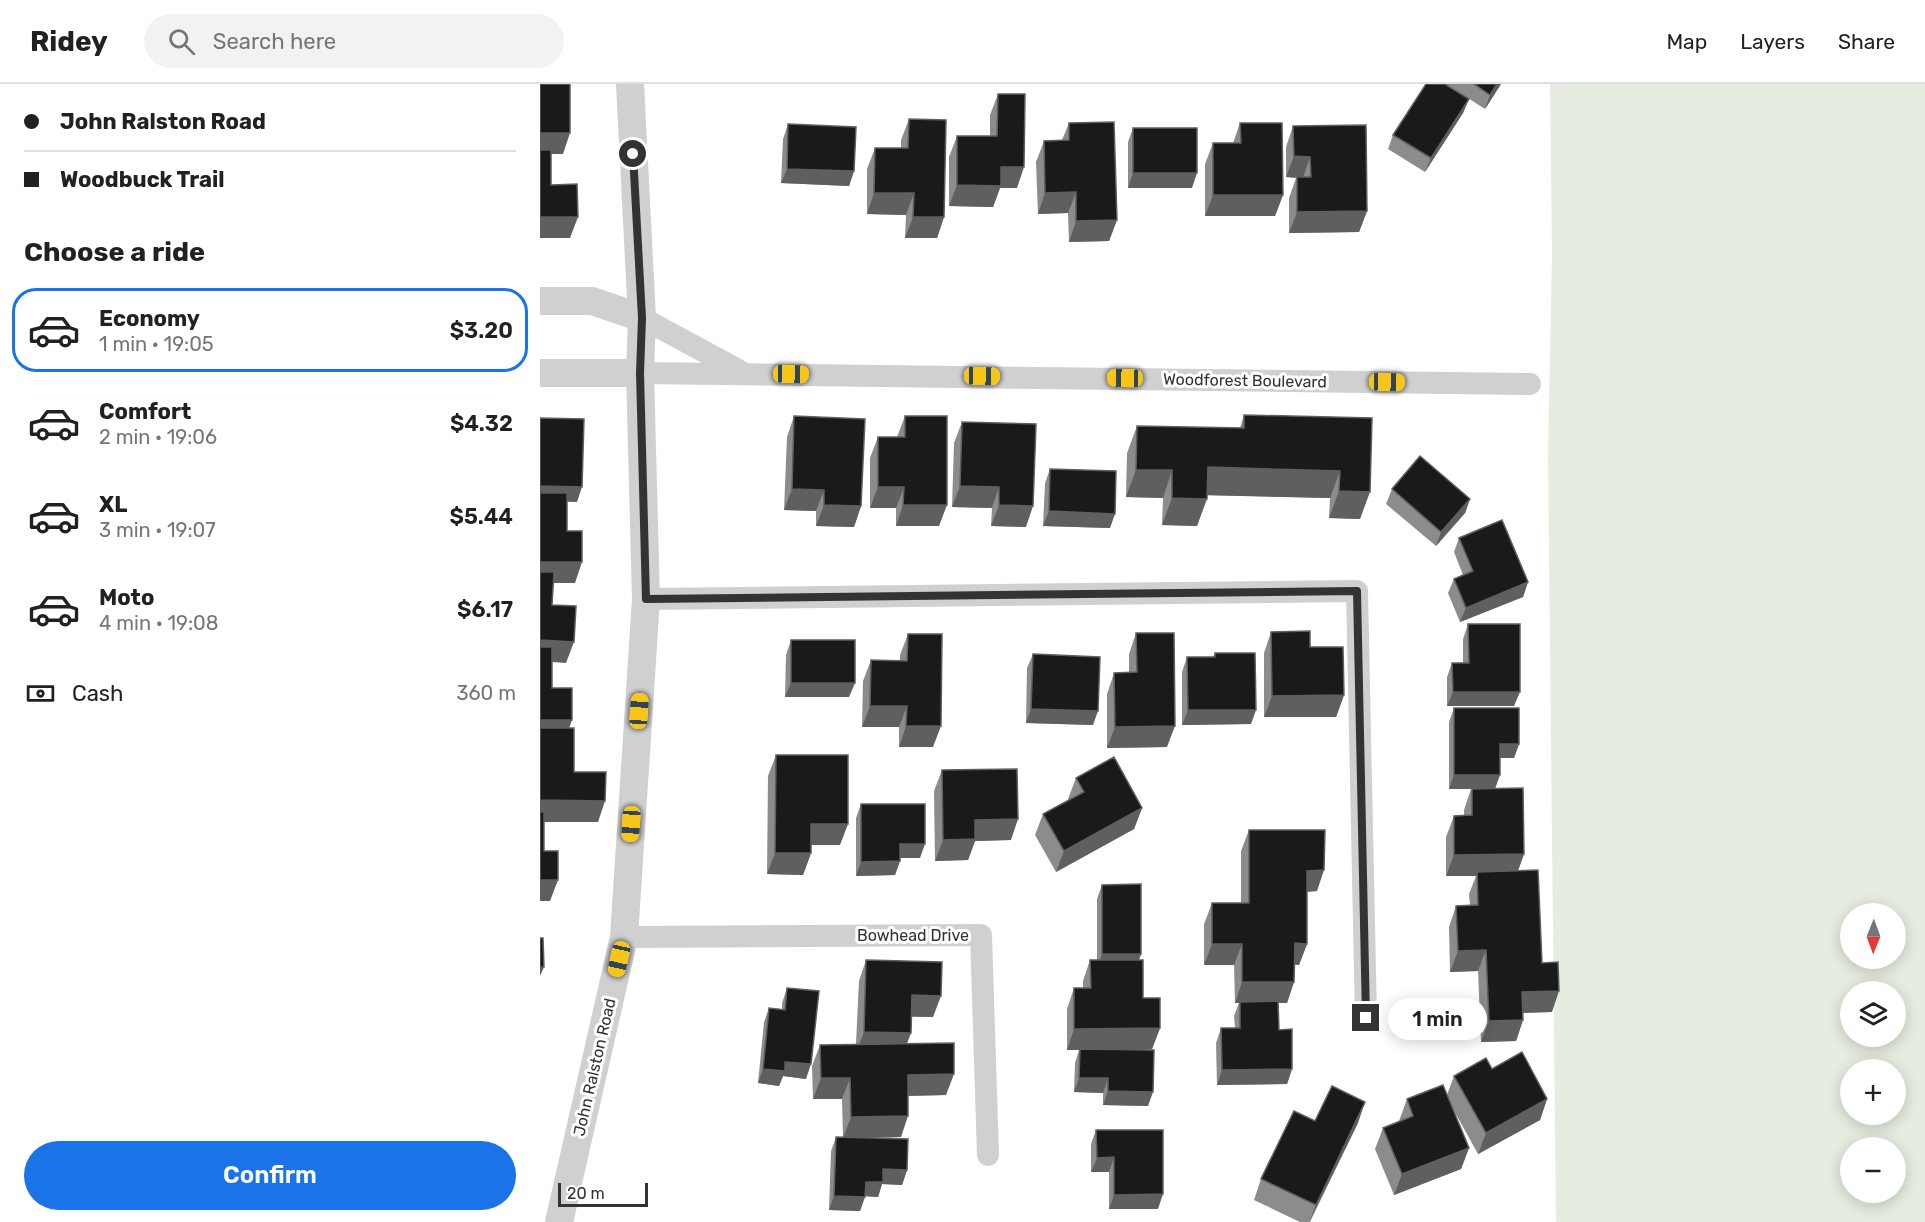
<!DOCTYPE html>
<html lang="en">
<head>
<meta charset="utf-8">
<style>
  body { margin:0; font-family:Rubik,sans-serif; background:#f2f2f2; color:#202124; height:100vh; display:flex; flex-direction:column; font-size:22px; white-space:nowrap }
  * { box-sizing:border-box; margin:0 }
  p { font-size:20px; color:#757577 }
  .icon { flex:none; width:33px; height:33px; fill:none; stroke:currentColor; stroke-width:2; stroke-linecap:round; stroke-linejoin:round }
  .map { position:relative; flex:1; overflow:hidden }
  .details { display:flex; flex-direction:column; background:#fff; width:540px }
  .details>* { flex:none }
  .hud { display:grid; align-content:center; height:132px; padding:0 24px; background:#fff }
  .needle { width:39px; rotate:181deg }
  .buttons { position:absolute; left:1300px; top:819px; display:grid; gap:12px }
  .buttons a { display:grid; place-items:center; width:66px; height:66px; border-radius:50%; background:#fff; box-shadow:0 3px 15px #0003; font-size:30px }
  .scale { position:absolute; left:18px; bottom:15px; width:90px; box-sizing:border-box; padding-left:6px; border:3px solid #333; border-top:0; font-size:16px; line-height:21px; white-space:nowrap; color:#333; -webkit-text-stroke:4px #fff; paint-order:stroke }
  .end { position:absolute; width:27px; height:27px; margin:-14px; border:8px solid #333; background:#fff; box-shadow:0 0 0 3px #fff }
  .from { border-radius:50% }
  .bubble { position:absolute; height:42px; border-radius:21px; background:#fff; box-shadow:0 3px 15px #0003; font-size:20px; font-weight:600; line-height:42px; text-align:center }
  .car { position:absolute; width:18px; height:36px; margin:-18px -9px; border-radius:8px; box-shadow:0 0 4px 2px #0007; background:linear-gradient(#f5c518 24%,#345 0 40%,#f5c518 0 76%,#345 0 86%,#f5c518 0) }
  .hud b { display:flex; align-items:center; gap:21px; height:57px; font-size:22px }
  .hud b+b { border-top:2px solid #e0e0e0 }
  .hud i { width:15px; height:15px; background:#202124 }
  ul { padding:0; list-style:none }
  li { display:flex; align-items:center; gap:18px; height:84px; margin:0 12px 9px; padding:0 12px; border:3px solid transparent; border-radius:24px }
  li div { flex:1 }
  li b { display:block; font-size:22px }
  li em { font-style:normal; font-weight:600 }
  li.on { border-color:#1a73e8 }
  li>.icon { width:54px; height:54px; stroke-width:1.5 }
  h2 { padding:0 24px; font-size:27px; line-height:72px }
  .pay { display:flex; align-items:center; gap:15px; height:66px; padding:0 24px; font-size:22px }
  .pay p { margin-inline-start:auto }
  .button { display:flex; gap:12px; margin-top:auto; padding:12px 24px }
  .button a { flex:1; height:69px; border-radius:36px; background:#1a73e8; color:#fff; font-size:24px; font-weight:600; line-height:69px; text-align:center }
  header { display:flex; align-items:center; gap:36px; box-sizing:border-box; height:84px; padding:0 30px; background:#fff; border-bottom:2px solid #e0e0e0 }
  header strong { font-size:28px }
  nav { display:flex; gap:33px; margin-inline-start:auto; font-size:21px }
  .search { width:420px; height:54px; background:#f2f2f2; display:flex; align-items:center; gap:15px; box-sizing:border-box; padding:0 21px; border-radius:33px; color:#757577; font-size:22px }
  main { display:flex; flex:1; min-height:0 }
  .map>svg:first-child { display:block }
  .green { fill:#e6ecdf; fill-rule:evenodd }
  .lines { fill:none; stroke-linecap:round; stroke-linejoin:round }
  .minor { stroke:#d0d0d0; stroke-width:22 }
  .tertiary { stroke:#d0d0d0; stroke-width:28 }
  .wall { fill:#8c8c8c }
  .shaded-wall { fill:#5f5f5f }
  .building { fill:#1a1a1a; stroke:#5f5f5f; stroke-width:1.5 }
  .route { stroke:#333; stroke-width:8 }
  .labels { text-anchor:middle; stroke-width:6; stroke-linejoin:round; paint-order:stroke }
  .street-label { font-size:16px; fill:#333; stroke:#fff }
</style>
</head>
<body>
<header>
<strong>Ridey</strong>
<div class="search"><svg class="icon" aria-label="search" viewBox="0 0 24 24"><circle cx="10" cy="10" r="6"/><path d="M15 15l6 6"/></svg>Search here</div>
<nav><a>Map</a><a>Layers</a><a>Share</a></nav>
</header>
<main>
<section class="details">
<div class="hud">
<b><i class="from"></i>John Ralston Road</b>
<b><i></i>Woodbuck Trail</b>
</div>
<h2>Choose a ride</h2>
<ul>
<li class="on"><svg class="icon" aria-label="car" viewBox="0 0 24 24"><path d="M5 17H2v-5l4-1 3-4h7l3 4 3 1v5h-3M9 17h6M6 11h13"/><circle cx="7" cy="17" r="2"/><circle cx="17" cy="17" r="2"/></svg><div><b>Economy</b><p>1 min · 19:05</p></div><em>$3.20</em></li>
<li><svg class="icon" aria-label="car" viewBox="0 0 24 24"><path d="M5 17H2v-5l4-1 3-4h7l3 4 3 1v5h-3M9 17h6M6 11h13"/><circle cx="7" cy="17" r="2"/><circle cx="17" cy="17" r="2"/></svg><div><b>Comfort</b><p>2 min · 19:06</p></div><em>$4.32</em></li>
<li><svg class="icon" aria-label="car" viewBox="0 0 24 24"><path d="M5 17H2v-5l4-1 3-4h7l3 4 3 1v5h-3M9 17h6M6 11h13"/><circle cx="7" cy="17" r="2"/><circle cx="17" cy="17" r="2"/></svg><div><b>XL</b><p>3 min · 19:07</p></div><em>$5.44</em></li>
<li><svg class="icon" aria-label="car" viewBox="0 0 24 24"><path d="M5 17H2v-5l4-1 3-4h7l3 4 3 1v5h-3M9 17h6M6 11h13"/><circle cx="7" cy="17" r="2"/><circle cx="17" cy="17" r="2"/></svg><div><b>Moto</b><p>4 min · 19:08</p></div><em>$6.17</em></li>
</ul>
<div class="pay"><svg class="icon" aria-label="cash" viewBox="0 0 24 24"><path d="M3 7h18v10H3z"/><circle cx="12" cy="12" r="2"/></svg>Cash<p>360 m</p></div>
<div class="button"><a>Confirm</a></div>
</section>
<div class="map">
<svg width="1385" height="1138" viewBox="0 0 1385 1138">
  <rect width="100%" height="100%" fill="#fff"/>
  <path class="green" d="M1010,0H1385V1138H1016L1008,371L1012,170ZM1311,830H1356V874H1311ZM1311,908H1356V952H1311ZM1311,986H1356V1030H1311ZM1311,1064H1356V1108H1311Z"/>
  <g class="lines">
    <g class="minor">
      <path d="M102,234L200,287"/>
      <path d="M100,289L990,300"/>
      <path d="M106,515L817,507L826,934"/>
      <path d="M84,853L441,851L448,1071"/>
    </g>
    <g class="tertiary">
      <path d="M0,217H52L102,234"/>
      <path d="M0,289H100"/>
      <path d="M19,1138L84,853L106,515L100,289L102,234L90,0"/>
    </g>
  </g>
  <g class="wall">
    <path d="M906,0H961L945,25Z"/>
    <path d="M458,10L477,104H460L453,123L409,122V73L417,52H450V31Z"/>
    <path d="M929,15L923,29L885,88L848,65L853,51Z"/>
    <path d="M369,35L404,133L397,154H365L366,131L327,130V85L335,64H361V56Z"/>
    <path d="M529,39L577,136L569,157L529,158L528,129L498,130L496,78L504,57L522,56Z"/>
    <path d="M700,39L743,111L735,132H665V80L673,59H693Z"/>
    <path d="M248,40L314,87L309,102L241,99L243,55Z"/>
    <path d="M753,42L827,127L819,148L749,149V114L756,94L746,93V63Z"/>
    <path d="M593,44L652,104H588V58Z"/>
    <path d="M704,331L832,334L820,435L789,434L790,414L667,411L657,442L622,441L623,414L586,413L587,369L597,342L700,344Z"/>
    <path d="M254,332L321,422L314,443L276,442V427L244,426L247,353Z"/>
    <path d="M365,332L399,442H356V424H330V374L338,353H357Z"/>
    <path d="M422,338L486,443L451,442L452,424L412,423L414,359Z"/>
    <path d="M510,385L570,444L503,442L505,399Z"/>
    <path d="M852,405L930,415L925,429L896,462L846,420Z"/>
    <path d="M919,454L988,498L983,513L920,538L908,509L914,495L923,491L914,468Z"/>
    <path d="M928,540L974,622H907V593L912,579H923V555Z"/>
    <path d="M731,548L770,563L804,611L796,633H724V569Z"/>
    <path d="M596,549L627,663L567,664V610L574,589L589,588V570Z"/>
    <path d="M368,550L393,663H359V643H322L323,597L331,576L360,577V571Z"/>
    <path d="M251,556L309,613H245L246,571Z"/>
    <path d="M675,569L711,640L642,641V588L647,573H673Z"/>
    <path d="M493,570L553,641L486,639L487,584Z"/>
    <path d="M914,624L979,660L974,674H960L955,704L984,770L978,787L1002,879L1012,928L983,929V936L976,957L941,958L938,887L910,888L909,843L916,822L930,821L929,810L936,792H906V753L914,732L924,731V726L931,705H909V638Z"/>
    <path d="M236,671L300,761H271V769L263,791L227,790L228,692Z"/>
    <path d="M402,686L471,756L435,757L428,776L395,777L394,707Z"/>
    <path d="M536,694L602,724L594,745L516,788L495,751L503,730L529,716L528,715Z"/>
    <path d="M321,720L380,774H360V777L355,791L316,792V734Z"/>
    <path d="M709,746L777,807L767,808V860L759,881L754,880V898L747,919H738L739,946L752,985L747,1000L677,1001L676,959L681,944H695L694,932L699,919H695L694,881H664V840L672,819H701V767Z"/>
    <path d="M562,801L601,870L599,876L603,914L620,944L612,965L583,966L608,1022L563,1021V1009L534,1008L535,979L539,966H527V925L534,904H543V897L550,876H557V815Z"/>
    <path d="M326,876L393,933H371L367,959L406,1011L368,1012L361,1053L329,1054L367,1086L362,1101L342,1100L338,1113L325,1112L320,1127L289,1126L291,1067L296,1053H303L302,1015H273L272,982L280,961L316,960L319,897Z"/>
    <path d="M247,904L266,995L243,992L239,1002L218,999L224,938L229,924L242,925V919Z"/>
    <path d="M952,985L1007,1015L1000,1036L938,1070L912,1023L929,1064L921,1085L854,1111L835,1065L843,1044L859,1037L867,1015L907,1011L914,992Z"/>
    <path d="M775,1037L818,1039L770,1138H760L714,1116L721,1095Z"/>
    <path d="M556,1046L618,1125H569V1088H551V1060Z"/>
  </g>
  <g class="shaded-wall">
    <path d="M957,0H961L945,25L950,11Z"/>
    <path d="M929,15L923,29L885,88L891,74Z"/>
    <path d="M0,49H30L23,70H0Z"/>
    <path d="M754,72L770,73L763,94L746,93Z"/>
    <path d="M461,83H484L477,104H460L453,123L409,122L417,101Z"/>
    <path d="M247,85L314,87L309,102L241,99Z"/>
    <path d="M593,89H657L652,104H588Z"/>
    <path d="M536,108L528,129L498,130L505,109Z"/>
    <path d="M334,109H374L366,131L327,130Z"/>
    <path d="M673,111H743L735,132H665Z"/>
    <path d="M827,127L819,148L749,149L757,128Z"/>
    <path d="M0,133H38L30,154H0Z"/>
    <path d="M373,133H404L397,154H365Z"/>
    <path d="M577,136L569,157L529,158L536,137Z"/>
    <path d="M668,383L800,387L790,414L658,411Z"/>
    <path d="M596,386H632L623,414L586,413Z"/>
    <path d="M0,402L42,403L37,418L0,417Z"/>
    <path d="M420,402L459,403L452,424L412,423Z"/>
    <path d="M338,403H364L356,424H330Z"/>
    <path d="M252,405L284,406L276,427L244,426Z"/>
    <path d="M799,407L830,408L820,435L789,434Z"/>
    <path d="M632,414L667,415L657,442L622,441Z"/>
    <path d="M930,415L925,429L896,462L901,448Z"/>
    <path d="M284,421L321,422L314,443L276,442Z"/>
    <path d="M363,421H407L399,442H356Z"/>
    <path d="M459,421L493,422L486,443L451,442Z"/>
    <path d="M509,427L575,430L570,444L503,442Z"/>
    <path d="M0,478H42L35,499H0Z"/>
    <path d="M988,498L983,513L920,538L926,524Z"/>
    <path d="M0,556L34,558L26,579L0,577Z"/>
    <path d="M251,599H315L309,613H245Z"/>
    <path d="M913,608H980L974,622H907Z"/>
    <path d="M804,611L796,633H724L732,612Z"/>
    <path d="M330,622H367L359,643H322Z"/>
    <path d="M491,625L558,627L553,641L486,639Z"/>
    <path d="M648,626H716L711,640L642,641Z"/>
    <path d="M0,636H32L25,657H0Z"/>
    <path d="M366,642H401L393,663H359Z"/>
    <path d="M635,642L627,663L567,664L575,643Z"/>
    <path d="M960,660H979L974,674H954Z"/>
    <path d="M914,691H960L955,705H909Z"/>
    <path d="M0,716L65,717L58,738H0Z"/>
    <path d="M602,724L594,745L516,788L524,767Z"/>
    <path d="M478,735L471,756L435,757L428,776L395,777L403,756L435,736Z"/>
    <path d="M271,740H308L300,761H263Z"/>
    <path d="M360,760H385L380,774H355Z"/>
    <path d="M235,769H271L263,791L227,790Z"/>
    <path d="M984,770L976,792L937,788L936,792H906L914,771Z"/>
    <path d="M360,777L355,791L316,792L321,778Z"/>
    <path d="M784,786L777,807L759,808L767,787Z"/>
    <path d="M0,796H18L10,817H0Z"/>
    <path d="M755,859L767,860L759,881L747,880Z"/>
    <path d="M672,860H702L694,881H664Z"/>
    <path d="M946,866L938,887L910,888L918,867Z"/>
    <path d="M562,870H601L596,884L557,885Z"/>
    <path d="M0,883H4L0,892Z"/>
    <path d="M702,898H754L747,919H695Z"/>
    <path d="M1019,907L1012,928L974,929L982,908Z"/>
    <path d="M372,911L401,912L393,933L364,932Z"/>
    <path d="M983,936L976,957L941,958L949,937Z"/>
    <path d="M620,944L612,965L527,966L534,945Z"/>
    <path d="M324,948L371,949L363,970L316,969Z"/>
    <path d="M245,978L271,980L266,995L243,992L239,1002L218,999L223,985Z"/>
    <path d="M752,985L747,1000L677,1001L682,986Z"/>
    <path d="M414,990L406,1011L360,1012L368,991Z"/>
    <path d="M281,994H310L302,1015H273Z"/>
    <path d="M539,994H568L563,1009L534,1008Z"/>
    <path d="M568,1007L613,1008L608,1022L563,1021Z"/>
    <path d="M1007,1015L1000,1036L938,1070L946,1049Z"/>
    <path d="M825,1018L818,1039L769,1138L776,1121Z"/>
    <path d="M368,1032L361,1053L303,1054L311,1033Z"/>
    <path d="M929,1064L921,1085L854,1111L862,1090Z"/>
    <path d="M574,1073L569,1088H551L557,1074Z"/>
    <path d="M343,1085L367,1086L362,1101L342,1100L338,1113L321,1112L326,1098Z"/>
    <path d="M623,1110L618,1125H569L574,1111Z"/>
    <path d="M294,1112L325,1113L320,1127L289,1126Z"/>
  </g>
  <g class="building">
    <rect x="0" y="0" width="30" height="49"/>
    <path d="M886,0H905L929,15L891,74L853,51Z"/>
    <path d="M934,0H957L950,11Z"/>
    <path d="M458,10H485L484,83H461V102L417,101V52H457Z"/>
    <path d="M369,35L406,36L404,133H373L374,109H334L335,64H368Z"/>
    <path d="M574,38L577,136L536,137V108L505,109L504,57L529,56V39Z"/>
    <path d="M700,39H742L743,111H673V59H701Z"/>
    <path d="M248,40L316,43L314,87L247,85Z"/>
    <path d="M826,41L827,127L757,128V93H771L770,73L754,72L753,42Z"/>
    <rect x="593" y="44" width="64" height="45"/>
    <path d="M0,66H11V101L37,100L38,133H0Z"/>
    <path d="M704,331L832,334L830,408L799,407L800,387L668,383L667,415L632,414V386H596L597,342L704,344Z"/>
    <path d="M254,332L325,335L321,422L284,421V406L252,405Z"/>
    <path d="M365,332H407V421H363L364,403H338V353H365Z"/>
    <path d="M0,334L44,335L42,403L0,402Z"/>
    <path d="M422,338L496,340L493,422L459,421V403L420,402Z"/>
    <path d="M880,372L930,415L901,448L852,405Z"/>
    <path d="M510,385L576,387L575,430L509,427Z"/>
    <path d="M0,409H27V447H42V478H0Z"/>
    <path d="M962,436L988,498L926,524L914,495L933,487L919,454Z"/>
    <path d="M0,488H14L12,521L36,522L34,558L0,556Z"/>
    <path d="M928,540H980V608H913L912,579H929Z"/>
    <path d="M770,547V563H803L804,611L732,612L731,548Z"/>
    <path d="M596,549H634L635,642L575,643L574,589L597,588Z"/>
    <path d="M368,550H402L401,642H366L367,622H330L331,576L367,577Z"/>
    <rect x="251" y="556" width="64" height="43"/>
    <path d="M0,563H12V604H32V636H0Z"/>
    <path d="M675,569H715L716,626H648L647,573H675Z"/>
    <path d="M493,570L560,573L558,627L491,625Z"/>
    <path d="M914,624H979V660H960V691H914Z"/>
    <path d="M0,644H34V688H66L65,717L0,716Z"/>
    <path d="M236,671H308V740H271V769H235Z"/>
    <path d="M574,673L602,724L524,767L503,730L544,708L536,694Z"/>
    <path d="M477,685L478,735L435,736V755L403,756L402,686Z"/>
    <path d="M983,704L984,770L914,771V732L932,731V705Z"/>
    <path d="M321,720H385V760H360V777L321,778Z"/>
    <path d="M0,728H4V767H18V796H0Z"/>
    <path d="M709,746H785L784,786L767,787V860L755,859L754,898H702V860H672V819H709Z"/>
    <path d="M998,786L1002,879L1018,878L1019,907L982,908L983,936L949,937L946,866L918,867L916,822L938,821L937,788Z"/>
    <path d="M601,800V870H562V801Z"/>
    <path d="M0,854H3L4,883H0Z"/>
    <path d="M326,876L402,878L401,912L372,911L371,949L324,948Z"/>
    <path d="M550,876H603V914H620V944L534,945V904H551Z"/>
    <path d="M247,904L279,907L271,980L245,978V987L223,985L229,924L245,926Z"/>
    <path d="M738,917L739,946L752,945V985L682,986L681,944H700V918Z"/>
    <path d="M414,959V990L368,991V1032L311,1033L310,994H281L280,961Z"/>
    <path d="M540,965L614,966L613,1008L568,1007V994H539Z"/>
    <path d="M982,968L1007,1015L946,1049L914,992L946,974L952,985Z"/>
    <path d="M903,1001L929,1064L862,1090L843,1044L873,1032L867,1015Z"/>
    <path d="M792,1002L825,1018L776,1121L721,1095L754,1027L775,1037Z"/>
    <path d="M556,1046H623V1110L574,1111V1073L557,1074Z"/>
    <path d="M296,1053L368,1055L367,1086L343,1085V1098H326L325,1113L294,1112Z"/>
  </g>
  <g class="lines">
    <path class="route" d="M93,70L102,234L100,289L106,515L817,507L826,934"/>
  </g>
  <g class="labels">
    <g class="street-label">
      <text transform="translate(705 296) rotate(1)" y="6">Woodforest Boulevard</text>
      <text x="373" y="857">Bowhead Drive</text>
      <text transform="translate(54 983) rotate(-77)" y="6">John Ralston Road</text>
    </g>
  </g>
</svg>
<div class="buttons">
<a><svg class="needle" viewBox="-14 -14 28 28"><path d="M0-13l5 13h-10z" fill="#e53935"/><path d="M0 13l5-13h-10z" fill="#757577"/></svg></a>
<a><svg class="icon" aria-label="layers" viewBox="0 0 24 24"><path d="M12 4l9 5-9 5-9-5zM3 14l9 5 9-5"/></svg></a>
<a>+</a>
<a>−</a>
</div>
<div class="scale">20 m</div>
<i class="end from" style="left:93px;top:70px"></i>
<i class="end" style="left:826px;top:934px"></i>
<div class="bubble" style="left:848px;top:914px;width:99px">1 min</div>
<i class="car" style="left:251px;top:290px;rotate:91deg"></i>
<i class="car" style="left:442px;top:292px;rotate:91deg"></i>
<i class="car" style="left:585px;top:294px;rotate:271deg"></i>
<i class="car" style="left:847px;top:298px;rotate:91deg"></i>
<i class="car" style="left:99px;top:627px;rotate:4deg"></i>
<i class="car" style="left:91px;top:740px;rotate:184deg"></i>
<i class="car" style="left:79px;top:875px;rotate:193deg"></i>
</div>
</main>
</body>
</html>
